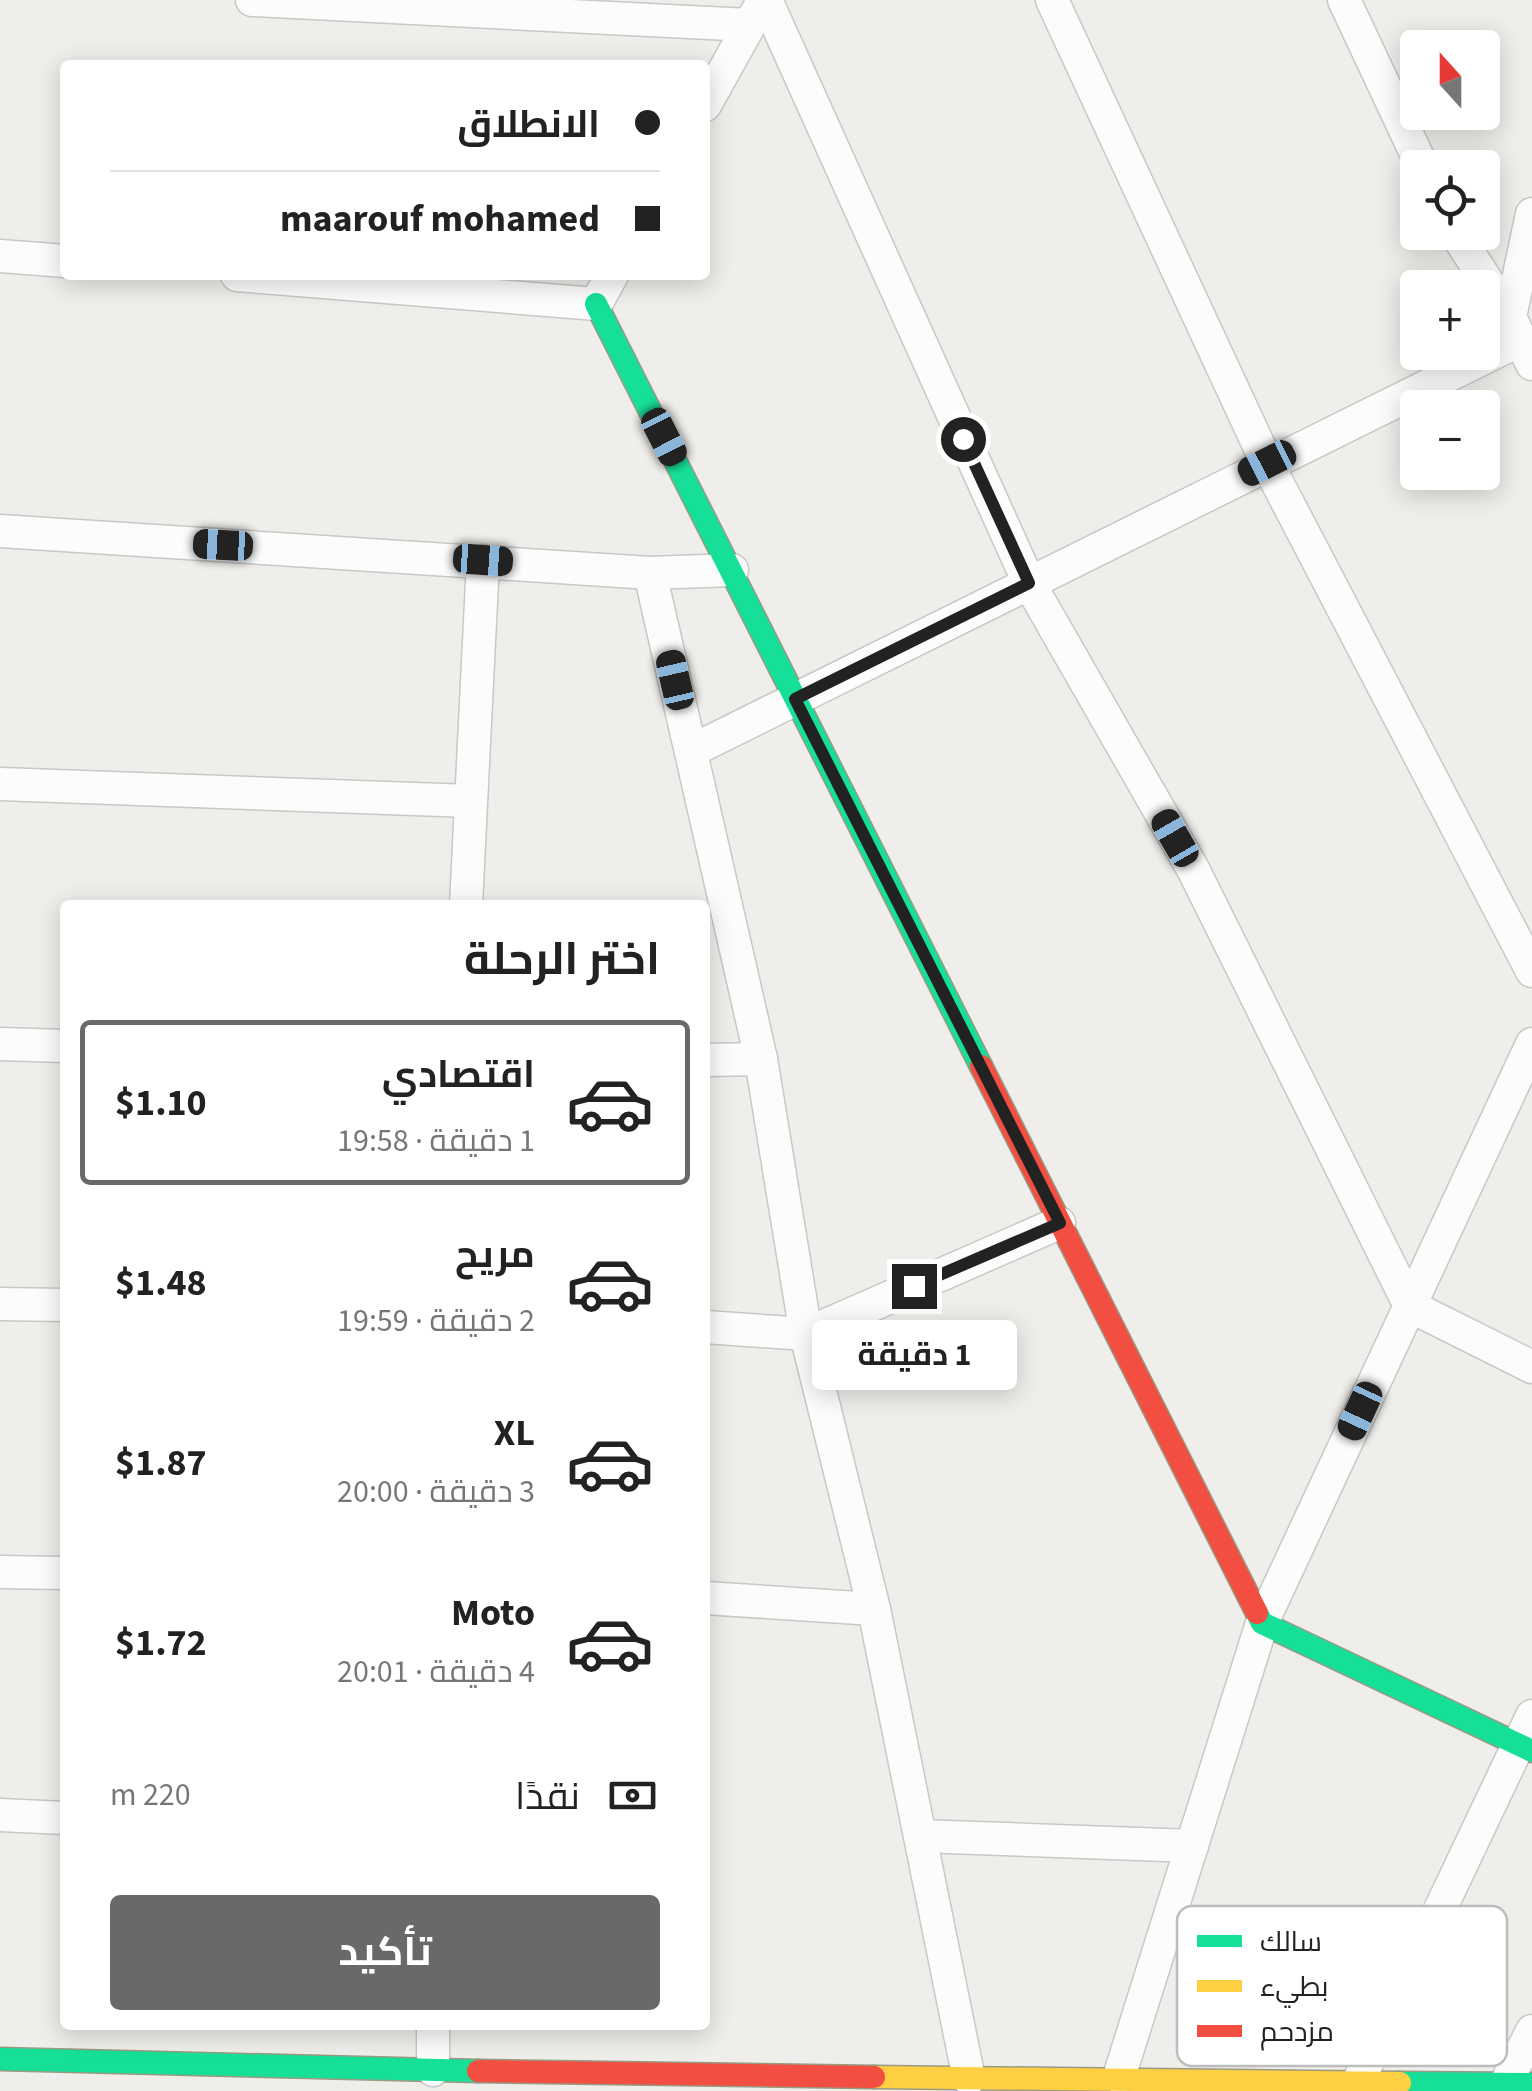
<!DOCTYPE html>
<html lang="ar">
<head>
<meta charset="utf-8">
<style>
  body { margin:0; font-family:"Source Sans 3",Cairo,sans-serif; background:#f2f2f2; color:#222; direction:rtl; height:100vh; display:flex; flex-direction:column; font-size:38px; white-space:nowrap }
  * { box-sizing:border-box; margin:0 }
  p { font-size:32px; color:#767676 }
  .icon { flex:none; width:55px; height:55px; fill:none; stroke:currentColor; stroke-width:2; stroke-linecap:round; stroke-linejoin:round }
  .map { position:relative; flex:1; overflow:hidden; direction:ltr }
  .sheet { position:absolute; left:60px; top:900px; width:650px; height:1130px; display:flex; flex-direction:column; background:#fff; border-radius:10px; box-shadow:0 5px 25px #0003; direction:rtl }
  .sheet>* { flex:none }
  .guide { position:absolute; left:60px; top:60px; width:650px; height:220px; border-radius:10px; box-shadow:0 5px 25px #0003; direction:rtl; display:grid; align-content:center; height:220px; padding:0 50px; background:#fff }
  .needle { width:65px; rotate:339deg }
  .buttons { position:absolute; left:1400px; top:30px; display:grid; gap:20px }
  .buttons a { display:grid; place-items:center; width:100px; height:100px; border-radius:10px; background:#fff; box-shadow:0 5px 25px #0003; font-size:50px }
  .end { position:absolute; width:45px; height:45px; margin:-22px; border:12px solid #222; background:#fff; box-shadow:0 0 0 5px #fff }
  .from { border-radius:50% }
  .bubble { position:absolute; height:70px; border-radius:10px; background:#fff; box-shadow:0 5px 25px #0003; font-size:32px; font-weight:700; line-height:70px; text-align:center; direction:rtl }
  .car { position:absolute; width:30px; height:60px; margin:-30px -15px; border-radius:12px; box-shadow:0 0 8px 2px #0007; background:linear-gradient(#222 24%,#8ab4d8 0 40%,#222 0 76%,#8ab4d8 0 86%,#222 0) }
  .guide b { display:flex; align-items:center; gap:35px; height:95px; font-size:38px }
  .guide b+b { border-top:2px solid #e0e0e0 }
  .guide i { width:25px; height:25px; background:#222 }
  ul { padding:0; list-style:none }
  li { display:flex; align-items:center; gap:30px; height:165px; margin:0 20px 15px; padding:0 30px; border:5px solid transparent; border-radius:10px }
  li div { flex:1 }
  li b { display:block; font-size:38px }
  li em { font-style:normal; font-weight:700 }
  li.current { border-color:#6a6968 }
  li>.icon { width:90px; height:90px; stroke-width:1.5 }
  h2 { padding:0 50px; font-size:45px; line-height:120px }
  .pay { display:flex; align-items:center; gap:25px; height:110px; padding:0 50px; font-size:38px }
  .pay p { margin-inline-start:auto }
  .action { display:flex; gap:20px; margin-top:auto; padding:20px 50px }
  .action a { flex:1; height:115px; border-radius:10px; background:#6a6968; color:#fff; font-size:40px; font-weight:700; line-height:115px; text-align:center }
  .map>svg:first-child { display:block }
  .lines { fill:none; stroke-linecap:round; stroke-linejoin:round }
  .street-casing { stroke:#c9c8c7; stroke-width:35 }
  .fast-casing { stroke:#999a82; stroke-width:25 }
  .slow-casing { stroke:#999a82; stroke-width:25 }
  .jam-casing { stroke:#999a82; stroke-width:25 }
  .street { stroke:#fdfcfc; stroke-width:32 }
  .fast { stroke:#16e098; stroke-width:22 }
  .slow { stroke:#ffcf43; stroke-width:22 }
  .jam { stroke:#f24e42; stroke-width:22 }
  .route { stroke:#222; stroke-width:12 }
  .key { fill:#fff; stroke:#bdbdbd; stroke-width:2.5 }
  .key-label { font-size:28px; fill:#222 }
</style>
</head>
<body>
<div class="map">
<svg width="1532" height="2091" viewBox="0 0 1532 2091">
  <rect width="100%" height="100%" fill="#f0eeeb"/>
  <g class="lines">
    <defs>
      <g id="street">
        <path d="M252,0L749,25"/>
        <path d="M766,0L1029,583L1193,869L1410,1306L1532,1367"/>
        <path d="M1052,0L1267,463L1532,971"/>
        <path d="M1344,0L1423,168"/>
        <path d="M705,105L759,8"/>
        <path d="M1532,214L1510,317L1532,364"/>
        <path d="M1455,232L1510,317"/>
        <path d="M0,256L65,261"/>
        <path d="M237,275L596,304L612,275"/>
        <path d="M0,531L650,573L732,570"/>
        <path d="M650,573L761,1059L806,1334L874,1609L969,2079"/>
        <path d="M691,751L1520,340"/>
        <path d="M0,784L470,801"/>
        <path d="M466,905L483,561"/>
        <path d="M0,1044L65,1046"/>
        <path d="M705,1060L761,1059"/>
        <path d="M0,1304L65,1305"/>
        <path d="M705,1327L806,1334L1059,1223"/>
        <path d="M0,1572L65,1573"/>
        <path d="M705,1598L874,1609"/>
        <path d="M0,1815L65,1818"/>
        <path d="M920,1836L1192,1846"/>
        <path d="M433,2070V2025"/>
        <path d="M1119,2077L1262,1623L1532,1044"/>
        <path d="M1359,2080L1532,1716"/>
        <path d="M1506,2083L1532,2031"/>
      </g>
      <g id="fast">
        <path d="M596,304L981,1066"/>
        <path d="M1257,1613L1262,1623L1532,1751"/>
        <path d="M0,2059L478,2071"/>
        <path d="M1400,2083L1532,2084"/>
      </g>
      <path id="slow" d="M874,2077L1400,2083"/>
      <g id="jam">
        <path d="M981,1066L1257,1613"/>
        <path d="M478,2071L874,2077"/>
      </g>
    </defs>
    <use href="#street" class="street-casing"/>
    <use href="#fast" class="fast-casing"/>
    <use href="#slow" class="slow-casing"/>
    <use href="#jam" class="jam-casing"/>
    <use href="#street" class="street"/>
    <use href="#fast" class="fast"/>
    <use href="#slow" class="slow"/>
    <use href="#jam" class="jam"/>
  </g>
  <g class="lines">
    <path class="route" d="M914,1286L1060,1223L795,699L1029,583L963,439"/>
  </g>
  <rect x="1177" y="1906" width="330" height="160" rx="15" class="key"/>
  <rect x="1197" y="1935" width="45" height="12" fill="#16e098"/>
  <rect x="1197" y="1980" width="45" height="12" fill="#ffcf43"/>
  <rect x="1197" y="2025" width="45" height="12" fill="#f24e42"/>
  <g class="key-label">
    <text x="1260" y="1951">سالك</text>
    <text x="1260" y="1996">بطيء</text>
    <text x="1260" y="2041">مزدحم</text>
  </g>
</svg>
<div class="buttons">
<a><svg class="needle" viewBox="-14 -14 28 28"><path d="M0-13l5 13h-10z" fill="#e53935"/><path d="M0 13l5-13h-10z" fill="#767676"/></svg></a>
<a><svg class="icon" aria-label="locate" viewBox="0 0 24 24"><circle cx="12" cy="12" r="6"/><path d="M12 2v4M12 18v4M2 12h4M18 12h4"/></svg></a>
<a>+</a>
<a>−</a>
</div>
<i class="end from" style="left:963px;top:439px"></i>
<i class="end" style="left:914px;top:1286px"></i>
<div class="bubble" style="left:812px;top:1320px;width:205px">1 دقيقة</div>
<i class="car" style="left:664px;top:437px;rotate:153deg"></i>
<i class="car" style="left:1267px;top:463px;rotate:243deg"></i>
<i class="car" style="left:223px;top:545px;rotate:273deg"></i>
<i class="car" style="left:483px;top:560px;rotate:94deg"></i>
<i class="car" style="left:675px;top:680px;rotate:347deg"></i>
<i class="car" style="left:1175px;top:838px;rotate:330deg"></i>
<i class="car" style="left:1360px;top:1411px;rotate:205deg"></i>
<div class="guide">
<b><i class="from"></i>الانطلاق</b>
<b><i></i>maarouf mohamed</b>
</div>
<section class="sheet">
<h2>اختر الرحلة</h2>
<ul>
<li class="current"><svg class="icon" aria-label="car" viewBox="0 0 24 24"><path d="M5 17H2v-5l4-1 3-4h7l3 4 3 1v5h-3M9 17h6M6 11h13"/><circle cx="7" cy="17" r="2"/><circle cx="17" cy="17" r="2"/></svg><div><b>اقتصادي</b><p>1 دقيقة · 19:58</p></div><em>$1.10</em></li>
<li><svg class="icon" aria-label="car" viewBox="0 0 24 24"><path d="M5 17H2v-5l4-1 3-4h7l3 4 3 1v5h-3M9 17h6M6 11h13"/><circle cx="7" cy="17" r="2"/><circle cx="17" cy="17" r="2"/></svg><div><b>مريح</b><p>2 دقيقة · 19:59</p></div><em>$1.48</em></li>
<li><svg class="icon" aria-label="car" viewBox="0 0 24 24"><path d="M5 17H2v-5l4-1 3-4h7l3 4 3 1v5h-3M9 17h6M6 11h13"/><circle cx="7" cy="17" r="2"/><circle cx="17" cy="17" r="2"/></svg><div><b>XL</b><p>3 دقيقة · 20:00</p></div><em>$1.87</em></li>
<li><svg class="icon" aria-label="car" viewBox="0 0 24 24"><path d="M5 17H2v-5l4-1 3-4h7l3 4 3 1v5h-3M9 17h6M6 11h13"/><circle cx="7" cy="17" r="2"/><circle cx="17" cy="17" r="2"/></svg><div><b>Moto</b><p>4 دقيقة · 20:01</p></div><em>$1.72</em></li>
</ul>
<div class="pay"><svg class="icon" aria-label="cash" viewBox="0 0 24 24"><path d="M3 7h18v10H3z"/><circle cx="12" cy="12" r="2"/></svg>نقدًا<p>220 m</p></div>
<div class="action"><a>تأكيد</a></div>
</section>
</div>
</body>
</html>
